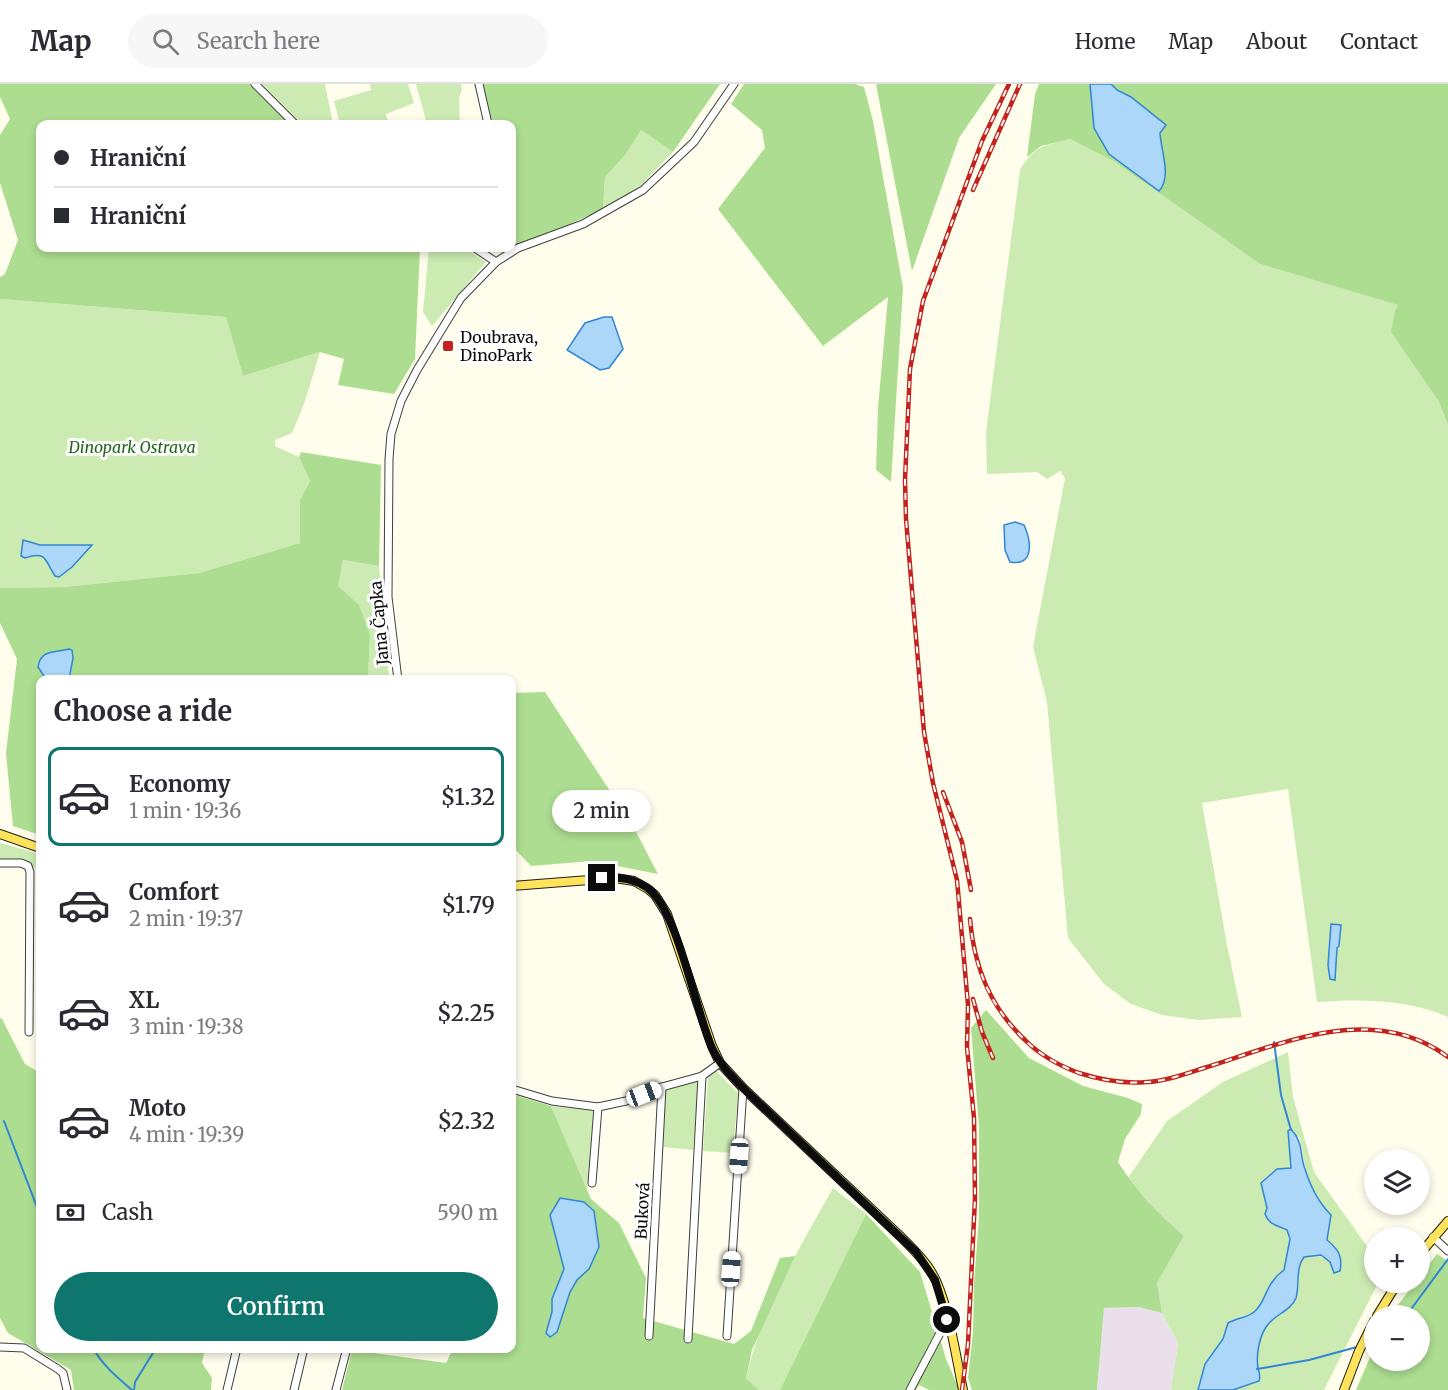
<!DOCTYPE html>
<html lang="en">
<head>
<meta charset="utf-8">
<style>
  body { margin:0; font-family:Merriweather,serif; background:#f7f7f7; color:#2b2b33; height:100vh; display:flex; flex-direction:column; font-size:22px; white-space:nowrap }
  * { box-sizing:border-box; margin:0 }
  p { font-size:20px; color:#7c7c81 }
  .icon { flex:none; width:33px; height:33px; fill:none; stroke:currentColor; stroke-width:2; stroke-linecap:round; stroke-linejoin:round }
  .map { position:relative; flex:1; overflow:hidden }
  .panel { position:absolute; left:36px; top:591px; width:480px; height:678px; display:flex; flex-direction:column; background:#fff; border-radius:12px; box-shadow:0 3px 9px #0003 }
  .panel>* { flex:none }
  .hud { position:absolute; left:36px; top:36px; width:480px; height:132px; border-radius:12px; box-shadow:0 3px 9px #0003; display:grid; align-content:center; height:132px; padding:0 18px; background:#fff }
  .buttons { position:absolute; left:1364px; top:1065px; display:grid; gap:12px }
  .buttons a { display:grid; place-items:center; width:66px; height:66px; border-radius:50%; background:#fff; box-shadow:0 3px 9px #0003; font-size:30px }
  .end { position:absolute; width:27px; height:27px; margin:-14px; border:8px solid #0c0c0c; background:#fff; box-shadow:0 0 0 3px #fff }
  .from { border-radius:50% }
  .bubble { position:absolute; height:42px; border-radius:21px; background:#fff; box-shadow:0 3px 9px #0003; font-size:20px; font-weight:600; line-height:42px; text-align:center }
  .car { position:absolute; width:18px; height:36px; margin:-18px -9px; border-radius:8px; box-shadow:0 0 4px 2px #0007; background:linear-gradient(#fff 24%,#345 0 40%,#fff 0 76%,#345 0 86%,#fff 0) }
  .hud b { display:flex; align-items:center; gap:21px; height:57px; font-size:22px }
  .hud b+b { border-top:2px solid #e1e1e2 }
  .hud i { width:15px; height:15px; background:#2b2b33 }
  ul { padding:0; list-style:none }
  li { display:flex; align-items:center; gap:18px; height:99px; margin:0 12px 9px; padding:0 6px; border:3px solid transparent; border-radius:12px }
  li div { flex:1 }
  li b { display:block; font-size:22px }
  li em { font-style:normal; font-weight:600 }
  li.selected { border-color:#0f766e }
  li>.icon { width:54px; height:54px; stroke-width:1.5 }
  h2 { padding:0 18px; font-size:27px; line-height:72px }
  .pay { display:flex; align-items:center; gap:15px; height:66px; padding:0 18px; font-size:22px }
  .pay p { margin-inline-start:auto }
  .primary-button { display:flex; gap:12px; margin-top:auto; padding:12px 18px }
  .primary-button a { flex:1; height:69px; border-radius:36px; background:#0f766e; color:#fff; font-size:24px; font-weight:600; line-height:69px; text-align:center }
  header { display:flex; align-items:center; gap:36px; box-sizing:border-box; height:84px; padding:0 30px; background:#fff; border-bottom:2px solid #e1e1e2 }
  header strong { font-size:28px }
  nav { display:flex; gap:33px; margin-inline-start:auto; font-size:21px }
  .search { width:420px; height:54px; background:#f7f7f7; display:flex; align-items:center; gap:15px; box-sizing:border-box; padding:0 21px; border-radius:33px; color:#7c7c81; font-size:22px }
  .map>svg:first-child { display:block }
  .industrial { fill:#ebdfec }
  .green { fill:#ccebb3 }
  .forest { fill:#addd91; fill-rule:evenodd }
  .water { fill:#acd7f9; stroke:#3086d4; stroke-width:1.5 }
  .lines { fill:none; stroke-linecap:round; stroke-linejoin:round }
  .stream { stroke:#3086d4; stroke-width:2 }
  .minor-casing { stroke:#3f3f3f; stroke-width:9 }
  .major-casing { stroke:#1d1d1d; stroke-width:10 }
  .minor { stroke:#fff; stroke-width:7 }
  .major { stroke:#ffe45b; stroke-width:8 }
  .rail-casing { stroke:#c3221d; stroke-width:4.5 }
  .rail { stroke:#fff; stroke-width:2; stroke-dasharray:7; stroke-linecap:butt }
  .route { stroke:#0c0c0c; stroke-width:8 }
  .poi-dot { fill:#c3221d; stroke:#fff; stroke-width:2 }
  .labels { text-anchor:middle; stroke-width:6; stroke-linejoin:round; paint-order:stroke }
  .poi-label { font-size:16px; fill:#0c0c0c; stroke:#fff; text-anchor:start }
  .park-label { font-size:16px; font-style:italic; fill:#236619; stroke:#fff }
  .street-label { font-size:16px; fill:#0c0c0c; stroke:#fff }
</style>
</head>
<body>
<header>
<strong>Map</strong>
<div class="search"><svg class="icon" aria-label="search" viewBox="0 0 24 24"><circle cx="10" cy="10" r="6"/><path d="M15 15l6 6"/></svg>Search here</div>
<nav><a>Home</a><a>Map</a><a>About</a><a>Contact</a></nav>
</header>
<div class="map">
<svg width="1448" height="1306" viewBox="0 0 1448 1306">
  <rect width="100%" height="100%" fill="#fffdeb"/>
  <path class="industrial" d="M1139,1223L1162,1229L1178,1259L1171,1306H1097L1104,1224Z"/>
  <g class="green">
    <path d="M262,0H325L333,40H302Z"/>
    <path d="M370,0H408L414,19L386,30L388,40H340L334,17L371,6Z"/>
    <path d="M416,0H461L462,5L459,14L460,40H427Z"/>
    <path d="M641,46L673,68L640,102L603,125L605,93L626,70Z"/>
    <path d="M1070,55L1115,78L1260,180L1399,221L1448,341V933C1408,915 1360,915 1317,918L1288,705L1202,719L1227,861L1242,933L1199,936L1162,931L1131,920L1104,900L1068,854L1047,618L1033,563L1065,394L1060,387L1047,395L1037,388L987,390L986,348L1020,86C1033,62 1046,61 1070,55Z"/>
    <path d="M429,164H465L486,178L432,242L423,228Z"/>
    <path d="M0,215L226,233L243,292L320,268L304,320L292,349L275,356V362L299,373L310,397L300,416V459L199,489L64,503L0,504Z"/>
    <path d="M343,476L379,482L389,595H368L370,551L338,502Z"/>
    <path d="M0,759L40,770V787L23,776L0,775Z"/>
    <path d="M1288,968L1293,1013L1314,1088L1374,1172V1198L1378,1199L1324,1306H1233L1259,1297C1261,1291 1259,1289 1258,1284C1257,1271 1259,1254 1266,1243C1273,1230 1290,1227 1296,1213C1302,1201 1295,1185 1304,1173C1315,1170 1321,1171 1330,1178L1336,1163L1327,1156L1331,1131C1310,1110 1304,1082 1300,1054L1288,1047L1291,1084L1277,1085L1261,1099C1264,1109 1269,1120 1265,1130C1270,1142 1277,1141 1287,1146L1290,1155L1284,1186C1265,1198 1266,1219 1254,1228C1247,1234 1236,1234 1228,1239L1223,1255L1205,1280L1198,1306H1171L1178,1259L1162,1229L1157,1199L1184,1152L1158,1130L1128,1094L1167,1037L1223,998Z"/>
    <path d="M716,987L738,1009L733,1069L703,1067L708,993Z"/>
    <path d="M699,997L693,1066L662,1063L666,1006Z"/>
    <path d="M551,1022L594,1026L587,1106Z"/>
    <path d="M833,1104L866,1130L780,1306H759L746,1294C761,1227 800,1163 833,1104Z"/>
  </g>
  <g class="forest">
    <path d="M0,0H253L291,40H40V164H420L415,275L394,310L338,301L344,275L320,268L243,292L226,233L0,215V193L5,190L18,156L0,99V51L10,35L0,13Z"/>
    <path d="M474,0H720L673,68L641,46L626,70L605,93L603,125L504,170L493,164H512V40H486Z"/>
    <path d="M744,0H855L864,3L873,37L903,204L891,398L876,386L878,324L888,213L823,262L718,125L765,64L762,46L731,20Z"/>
    <path d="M876,0H996L959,54L912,187Z"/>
    <path d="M1039,0H1090L1094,44L1109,70L1159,107L1166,91L1161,63V36L1131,13L1117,6L1111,0H1448V341L1438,316L1391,248L1395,227L1398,221L1260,180L1115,78L1070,55L1041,62L1027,73L1035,10Z"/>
    <path d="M301,368L381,381L379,482L343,476L338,502L359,521L370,551L368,595L40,596V751L13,742L6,669L17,575L0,539V504L64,503L199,489L300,459V416L310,397L299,373Z"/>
    <path d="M545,608L633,742L658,790L592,777L531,782L512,762V609Z"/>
    <path d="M986,926L1029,974L1083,1002L1128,1014L1142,1020L1141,1030L1125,1055L1118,1078C1136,1107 1158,1130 1184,1152L1157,1199L1162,1229L1139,1223L1104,1224L1097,1306H972L968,1294L973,1248L974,1200L979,1133V1042L971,944Z"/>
    <path d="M0,934L2,935L25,980L40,989V1264L205,1265L202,1279L212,1294L211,1306H74L71,1286L8,1249L0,1234Z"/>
    <path d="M512,1010L551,1022L591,1115L619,1139L646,1194L643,1234L734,1260L751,1247L780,1174L795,1172L752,1266L746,1294L759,1306H342L352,1266L446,1279L453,1265L512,1264ZM550,1131L589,1185L577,1196L546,1249L552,1228V1215L564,1185Z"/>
    <path d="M866,1130L920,1188L946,1275L958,1303V1306H929L919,1301L916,1306H780Z"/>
    <path d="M1437,1170L1448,1177V1306H1356L1374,1264V1276H1419V1232L1390,1231L1415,1199L1419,1198V1193Z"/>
  </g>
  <g class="water">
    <path d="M1090,0H1111L1117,6L1131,13L1166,41L1160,49C1161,67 1172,93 1159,107L1109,70L1094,44Z"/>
    <path d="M604,233H612L623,265L609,284L600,286L567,266L585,239Z"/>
    <path d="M1015,438L1024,441C1031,456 1035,483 1010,478L1005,466L1004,441Z"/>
    <path d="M23,456L40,461H92L72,483L59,493L55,492C44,475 47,467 25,474L21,472Z"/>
    <path d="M69,565L72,566L73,574L69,595H46L38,583C41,565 54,569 69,565Z"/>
    <path d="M1331,840L1341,841L1339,862L1337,864L1335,896L1330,895L1328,881Z"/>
    <path d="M1291,1045C1304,1059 1299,1069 1305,1085C1310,1101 1319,1119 1331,1131L1327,1156C1338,1165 1343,1172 1340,1187L1334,1189L1330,1178L1321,1171L1304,1173C1295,1185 1300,1200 1296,1214C1291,1227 1273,1231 1266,1243C1259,1254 1256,1271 1258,1284C1259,1290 1261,1291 1259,1297L1233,1306H1198L1205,1280L1223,1255L1228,1239C1236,1234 1247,1234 1254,1228C1266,1219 1265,1199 1284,1186L1290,1155L1287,1146C1277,1141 1270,1142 1265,1130L1267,1124L1261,1099L1277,1085L1291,1084L1288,1047Z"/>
    <path d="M560,1114L584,1118L594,1127L599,1163L589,1185L577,1196L570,1208L557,1248L550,1253L546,1249L552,1228V1215L564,1185L550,1131Z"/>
  </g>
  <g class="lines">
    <g class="stream">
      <path d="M1274,958L1281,1011L1291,1046"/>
      <path d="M4,1037L40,1131"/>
      <path d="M1406,1232L1448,1175"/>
      <path d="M1365,1261L1374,1258"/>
      <path d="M93,1264C103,1282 117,1293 132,1306"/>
      <path d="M1257,1285L1309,1276L1357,1263"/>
      <path d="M134,1306L135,1298L156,1264"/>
    </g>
    <defs>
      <g id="minor">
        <path d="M255,0L295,40"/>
        <path d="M479,0L488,40"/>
        <path d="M475,164L496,178"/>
        <path d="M398,596L388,513L389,375L391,350L401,317L417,286L461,214L496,178L518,164L583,140L643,106L694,58L734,0"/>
        <path d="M0,779H21L28,782L30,788L29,948"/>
        <path d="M512,1005L552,1017L598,1023L626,1017L662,1003L702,992L720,979"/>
        <path d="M592,1099L598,1023"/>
        <path d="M1433,1153L1448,1167"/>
        <path d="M649,1252L662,1003"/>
        <path d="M727,1252L743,1004"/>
        <path d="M688,1255L702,992"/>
        <path d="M0,1263L24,1264L58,1285L63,1289L67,1306"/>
        <path d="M227,1306L237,1264"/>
        <path d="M294,1306L304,1264"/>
        <path d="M336,1306L347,1264"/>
        <path d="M910,1306L947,1236"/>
      </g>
      <g id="major">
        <path d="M0,750L40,764"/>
        <path d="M512,802L615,794L634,797L648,805L655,811L667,830L712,962L720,979L743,1004L901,1153C912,1164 924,1175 932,1189C948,1216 956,1273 963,1306"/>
        <path d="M1419,1171L1448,1137"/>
        <path d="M1377,1232L1398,1198"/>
        <path d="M1344,1306L1359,1267L1374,1237"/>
      </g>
    </defs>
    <use href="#minor" class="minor-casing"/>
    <use href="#major" class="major-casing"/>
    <use href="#minor" class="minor"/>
    <use href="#major" class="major"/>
    <defs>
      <g id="rail">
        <path d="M973,106L1020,0"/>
        <path d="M943,708L962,758L971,806"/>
        <path d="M970,835C974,883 990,923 1025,956C1040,971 1060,982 1079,989C1101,996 1124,1000 1147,998C1166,997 1185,990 1204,984C1282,960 1372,917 1448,973"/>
        <path d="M973,915L982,948L993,974"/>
        <path d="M962,1306L968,1260L975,1114L974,1034L967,963L968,921L957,796L933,699L924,648L906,435L905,396L910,285L923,217L982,57L1009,0"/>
      </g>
    </defs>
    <use href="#rail" class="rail-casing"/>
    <use href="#rail" class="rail"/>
  </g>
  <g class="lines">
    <path class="route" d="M602,794C618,792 637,795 650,806C679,832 695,925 712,964C719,980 731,991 743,1004L916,1168L935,1196L947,1236"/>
  </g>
  <rect class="poi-dot" x="442" y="256" width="12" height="12" rx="3"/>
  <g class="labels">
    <g class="poi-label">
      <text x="460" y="259">Doubrava,<tspan x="460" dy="18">DinoPark</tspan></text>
    </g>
    <g class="park-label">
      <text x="132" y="369">Dinopark Ostrava</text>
    </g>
    <g class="street-label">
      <text transform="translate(379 539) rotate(-95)" y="6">Jana Čapka</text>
      <text transform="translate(642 1127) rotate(-87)" y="6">Buková</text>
    </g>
  </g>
</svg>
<div class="buttons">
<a><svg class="icon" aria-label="layers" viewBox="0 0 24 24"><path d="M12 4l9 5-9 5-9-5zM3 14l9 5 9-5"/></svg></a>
<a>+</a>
<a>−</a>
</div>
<i class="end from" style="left:947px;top:1236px"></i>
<i class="end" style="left:602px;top:794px"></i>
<div class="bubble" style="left:552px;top:706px;width:99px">2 min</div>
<i class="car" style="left:644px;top:1010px;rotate:69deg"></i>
<i class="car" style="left:739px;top:1072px;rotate:184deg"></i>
<i class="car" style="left:731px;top:1185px;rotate:4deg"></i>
<div class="hud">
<b><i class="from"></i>Hraniční</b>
<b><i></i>Hraniční</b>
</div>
<section class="panel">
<h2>Choose a ride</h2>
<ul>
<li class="selected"><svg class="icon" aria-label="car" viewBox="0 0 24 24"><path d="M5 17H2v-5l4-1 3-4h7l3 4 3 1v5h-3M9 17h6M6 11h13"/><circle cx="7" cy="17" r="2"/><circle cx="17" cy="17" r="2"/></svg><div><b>Economy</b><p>1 min · 19:36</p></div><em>$1.32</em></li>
<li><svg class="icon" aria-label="car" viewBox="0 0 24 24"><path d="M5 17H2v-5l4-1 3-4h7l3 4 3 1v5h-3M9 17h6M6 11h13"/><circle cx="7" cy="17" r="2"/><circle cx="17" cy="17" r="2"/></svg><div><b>Comfort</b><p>2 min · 19:37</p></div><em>$1.79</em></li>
<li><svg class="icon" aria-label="car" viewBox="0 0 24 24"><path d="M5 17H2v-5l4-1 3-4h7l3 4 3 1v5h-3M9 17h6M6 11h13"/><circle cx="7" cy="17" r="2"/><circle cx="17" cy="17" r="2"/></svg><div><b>XL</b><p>3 min · 19:38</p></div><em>$2.25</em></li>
<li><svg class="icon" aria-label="car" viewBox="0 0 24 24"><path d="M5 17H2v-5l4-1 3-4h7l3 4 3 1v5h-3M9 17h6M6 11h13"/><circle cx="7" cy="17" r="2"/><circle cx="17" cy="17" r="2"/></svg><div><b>Moto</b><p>4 min · 19:39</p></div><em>$2.32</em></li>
</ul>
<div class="pay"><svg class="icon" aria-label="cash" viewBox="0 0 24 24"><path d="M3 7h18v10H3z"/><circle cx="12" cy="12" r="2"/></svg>Cash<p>590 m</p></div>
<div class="primary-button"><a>Confirm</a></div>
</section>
</div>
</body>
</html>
